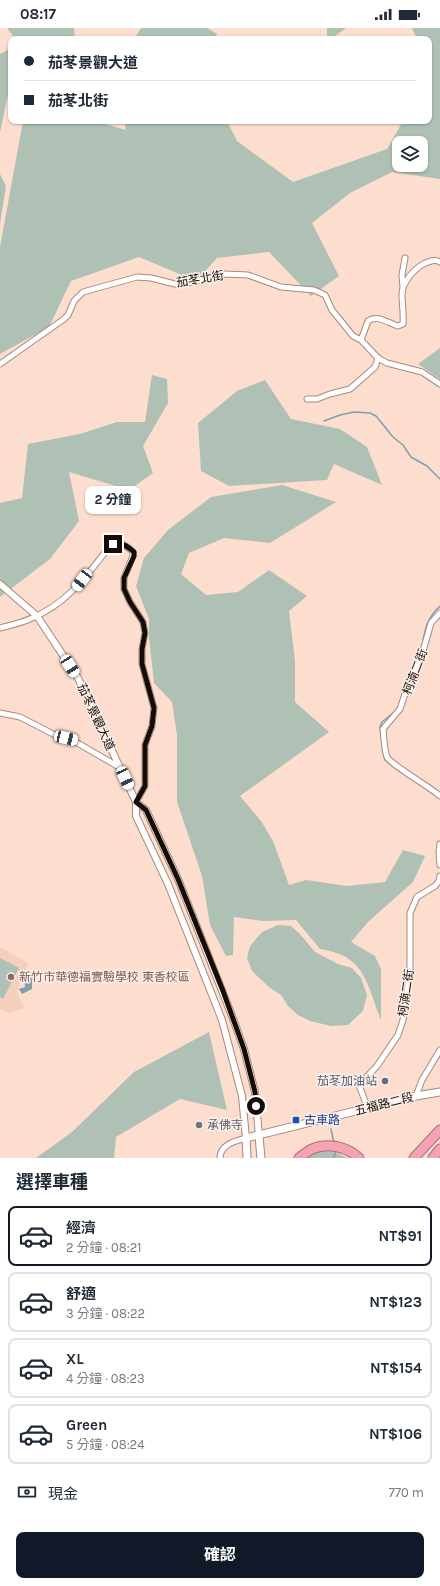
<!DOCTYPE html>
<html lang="zh-TW">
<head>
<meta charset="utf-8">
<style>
  body { margin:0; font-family:Karla,"Noto Sans TC",sans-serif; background:#f2f2f3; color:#1f2937; height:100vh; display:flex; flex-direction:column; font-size:15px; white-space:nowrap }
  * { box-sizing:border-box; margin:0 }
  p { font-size:13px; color:#747a83 }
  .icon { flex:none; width:22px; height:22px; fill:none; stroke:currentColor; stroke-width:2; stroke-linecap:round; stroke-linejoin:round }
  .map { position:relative; height:1130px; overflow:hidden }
  .sheet { display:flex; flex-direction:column; background:#fff; flex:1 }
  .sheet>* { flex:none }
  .banner { position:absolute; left:8px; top:8px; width:424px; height:88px; border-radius:8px; box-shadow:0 1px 3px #0004; display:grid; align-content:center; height:88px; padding:0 16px; background:#fff }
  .fabs { position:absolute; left:392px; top:108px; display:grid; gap:8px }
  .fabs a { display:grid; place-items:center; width:36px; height:36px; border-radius:8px; background:#fff; box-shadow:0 1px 3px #0004; font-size:20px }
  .end { position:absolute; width:18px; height:18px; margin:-9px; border:5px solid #160c07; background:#fff; box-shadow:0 0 0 2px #fff }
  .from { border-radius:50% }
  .bubble { position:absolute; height:28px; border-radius:8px; background:#fff; box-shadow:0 1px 3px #0004; font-size:13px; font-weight:700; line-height:28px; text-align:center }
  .car { position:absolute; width:12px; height:24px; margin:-12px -6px; border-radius:5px; box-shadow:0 0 3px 1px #0007; background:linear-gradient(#fff 24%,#345 0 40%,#fff 0 76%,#345 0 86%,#fff 0) }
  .banner b { display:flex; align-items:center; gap:14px; height:38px; font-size:15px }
  .banner b+b { border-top:1px solid #e0e1e3 }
  .banner i { width:10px; height:10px; background:#1f2937 }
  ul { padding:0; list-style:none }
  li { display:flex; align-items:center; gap:12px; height:60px; margin:0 8px 6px; padding:0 8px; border:2px solid #e0e1e3; border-radius:8px }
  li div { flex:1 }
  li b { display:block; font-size:15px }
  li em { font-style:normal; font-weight:700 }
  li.selected { border-color:#111827 }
  li>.icon { width:36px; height:36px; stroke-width:1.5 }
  h2 { padding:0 16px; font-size:18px; line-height:48px }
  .pay { display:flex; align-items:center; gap:10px; height:44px; padding:0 16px; font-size:15px }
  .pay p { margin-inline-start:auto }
  .cta { display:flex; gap:8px; margin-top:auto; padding:8px 16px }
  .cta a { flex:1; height:46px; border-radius:8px; background:#111827; color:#fff; font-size:16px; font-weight:700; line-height:46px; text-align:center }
  .status { display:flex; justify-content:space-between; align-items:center; height:28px; padding:0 20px; background:#fff; direction:ltr }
  .status svg { height:11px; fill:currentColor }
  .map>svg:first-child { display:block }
  .built { fill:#f5cebc }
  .green { fill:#afc1b4; fill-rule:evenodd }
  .water { fill:#7f9fac }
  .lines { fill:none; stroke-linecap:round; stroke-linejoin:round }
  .stream { stroke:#7f9fac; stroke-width:1.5 }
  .minor-casing { stroke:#a78a7c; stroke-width:7 }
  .tertiary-casing { stroke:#a78a7c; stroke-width:8 }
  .secondary-casing { stroke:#a78a7c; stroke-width:9 }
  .motorway-casing { stroke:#a86e78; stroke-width:11 }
  .minor { stroke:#fff; stroke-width:5 }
  .tertiary { stroke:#fff; stroke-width:6 }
  .secondary { stroke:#fff; stroke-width:7 }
  .motorway { stroke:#f6a2b5; stroke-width:9 }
  .route { stroke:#160c07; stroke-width:5 }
  .education-dot { fill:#8d6e63; stroke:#fcefe9; stroke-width:1.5 }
  .service-dot { fill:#5c6f8a; stroke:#fcefe9; stroke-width:1.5 }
  .transit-dot { fill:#1a4fb4; stroke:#fcefe9; stroke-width:1.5 }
  .worship-dot { fill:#6b7280; stroke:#fcefe9; stroke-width:1.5 }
  .labels { text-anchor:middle; stroke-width:3; stroke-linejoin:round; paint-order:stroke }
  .street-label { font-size:12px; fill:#160c07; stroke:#fcefe9 }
  .education-label { font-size:12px; fill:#785e54; stroke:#fcefe9; text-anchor:start }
  .service-label { font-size:12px; fill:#4e5e75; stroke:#fcefe9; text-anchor:end }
  .transit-label { font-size:12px; fill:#164399; stroke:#fcefe9; text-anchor:start }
  .worship-label { font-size:12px; fill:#5b616d; stroke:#fcefe9; text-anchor:start }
</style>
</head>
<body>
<div class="status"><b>08:17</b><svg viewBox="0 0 49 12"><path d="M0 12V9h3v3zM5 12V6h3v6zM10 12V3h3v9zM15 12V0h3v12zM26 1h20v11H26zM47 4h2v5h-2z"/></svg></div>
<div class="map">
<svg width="440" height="1130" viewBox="0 0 440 1130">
  <rect width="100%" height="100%" fill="#fdddce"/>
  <path class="built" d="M0,919L28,935L17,964L24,980L9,985L0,981Z"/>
  <g class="green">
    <path d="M7,0H74L75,11H15Z"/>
    <path d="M141,0H207L217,6L215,11H134Z"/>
    <path d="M327,0H346L331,11H327Z"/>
    <path d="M412,0H440V151L392,144L350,165L312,195L339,248L311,268L269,224L217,230L196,253L139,229L71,253L49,299L0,326V219L23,93H95L126,102L124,93H227L237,113L293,154L387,121L403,93H429V11H417ZM399,115H421V137H399Z"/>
    <path d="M11,20V53L0,104V26Z"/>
    <path d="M0,146L6,158L0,196Z"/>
    <path d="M440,320V351L418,336Z"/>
    <path d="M152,347L167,351L168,375L143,418L153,445L129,462L69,444L79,493L50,531L0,569V475L22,470L28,416L80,406L117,394H145Z"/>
    <path d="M265,352L291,391L340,401L367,419L382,457L334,436L327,452L229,458L201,443L198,395L237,363Z"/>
    <path d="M282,457L336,474L270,515L224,510L189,525L181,546L206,567L238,564L269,542L307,568L289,583L295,633V674L329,704L240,768L261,793L273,813L289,857L306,852L347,858L385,854L403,822L425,828L413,854L368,894L351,914L375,928L381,941V992C366,955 366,928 320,921L296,892L263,893L234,889L233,927L226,928L210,897L202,848L177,774V707L172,674L154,655L149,610V591L136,558L144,530L168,502L211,469Z"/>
    <path d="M278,897L291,898L299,905L315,924L338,936L352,940L361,950L367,967L363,983L348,997L331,998L310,993L298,987L288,978L281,967L270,960L252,943L247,930L250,918L262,904Z"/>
    <path d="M0,930L19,940L3,971L0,969Z"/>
    <path d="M209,1004L227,1082L180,1071L116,1109L114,1130H36L72,1104L134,1044Z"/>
    <path d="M321,1122L332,1123L348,1130H304Z"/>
  </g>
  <path class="water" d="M30,944H38L39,948L32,952V961L22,966L19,961L25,959L24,950Z"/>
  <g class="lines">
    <g class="stream">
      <path d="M324,393L340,387L354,384L370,385L376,388L393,409L403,417L411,429L427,438L440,451"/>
      <path d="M422,618C425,601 427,590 440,578"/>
      <path d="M383,723L380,699L382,694L397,682L410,645"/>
      <path d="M384,728L385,732L400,743"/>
      <path d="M331,1101L334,1115"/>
      <path d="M334,1130L336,1122"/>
    </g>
    <defs>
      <g id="minor">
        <path d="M403,259L402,247L405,230"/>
        <path d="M361,312L368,293C377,286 388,295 398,298L403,296C404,287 402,277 402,267C402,254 414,241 425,235C431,233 435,231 440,234"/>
        <path d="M0,336L64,291L68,287L74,273L83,264L137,249L151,250L175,256L187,255L225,246L248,247L281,259L314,262L325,267L332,282L353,308L361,312L378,330L387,335L422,344L440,356"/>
        <path d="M307,371H317L330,366L350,361L375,339L378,330"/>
        <path d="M440,585L431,595L423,623L409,654L400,681L383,701C384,710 384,721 387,729C390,736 430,759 440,768"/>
        <path d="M0,600C11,597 22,595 32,590C68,575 87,547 110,518C119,512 126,517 133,524V528L124,550V561L130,574L143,594L145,605L142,621V636L154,680L152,698L145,717V758L136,774"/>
        <path d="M0,685L20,689L57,708L74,713L119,739"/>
        <path d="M440,816L439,824L440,837"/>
        <path d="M416,1068L422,1052L440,1022"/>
        <path d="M368,1081L359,1057L377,1038L398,1007L403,992L410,943V885L417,869L435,858L439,853L440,848"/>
        <path d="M220,1130C220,1116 236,1113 246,1110"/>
      </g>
      <g id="tertiary">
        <path d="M0,556L37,588L78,650L136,774V788L168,856L222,992L242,1068L246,1110"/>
        <path d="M136,774L146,782L178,851L232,988L244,1021L255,1064L259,1108"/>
      </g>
      <g id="secondary">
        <path d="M259,1108L261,1130"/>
        <path d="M247,1130L246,1110L416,1068L440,1064"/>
      </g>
      <g id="motorway">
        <path d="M299,1130C303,1127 308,1123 312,1121C328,1114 347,1119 359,1130"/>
        <path d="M414,1130L440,1102"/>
        <path d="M433,1130L440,1121"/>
      </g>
    </defs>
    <use href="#minor" class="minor-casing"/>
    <use href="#tertiary" class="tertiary-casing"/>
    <use href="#secondary" class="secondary-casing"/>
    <use href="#motorway" class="motorway-casing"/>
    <use href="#minor" class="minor"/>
    <use href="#tertiary" class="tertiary"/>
    <use href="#secondary" class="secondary"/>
    <use href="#motorway" class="motorway"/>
  </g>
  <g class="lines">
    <path class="route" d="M113,516C122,514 128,519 134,524V528L124,550V561L130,574L143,594L145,605L142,621V636L154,680L152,698L145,717V758L136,774L146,782L159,810L178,851L223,963L244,1021L255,1064L256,1078"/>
  </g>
  <circle class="education-dot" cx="11" cy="949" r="4"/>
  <circle class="service-dot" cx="385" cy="1053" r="4"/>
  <rect class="transit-dot" x="292" y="1088" width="8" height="8" rx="2"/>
  <circle class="worship-dot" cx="199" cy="1097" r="4"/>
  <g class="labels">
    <g class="street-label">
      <text transform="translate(200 251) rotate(-9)" y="4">茄苳北街</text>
      <text transform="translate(415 644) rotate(-69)" y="4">柯湳二街</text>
      <text transform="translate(96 689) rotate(65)" y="4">茄苳景觀大道</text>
      <text transform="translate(406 965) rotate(-82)" y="4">柯湳二街</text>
      <text transform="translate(384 1076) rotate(-14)" y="4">五福路二段</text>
    </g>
    <g class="education-label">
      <text x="19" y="953">新竹市華德福實驗學校 東香校區</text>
    </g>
    <g class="service-label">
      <text x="377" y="1057">茄苳加油站</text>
    </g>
    <g class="transit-label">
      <text x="304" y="1096">古車路</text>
    </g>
    <g class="worship-label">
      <text x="207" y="1101">承佛寺</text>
    </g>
  </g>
</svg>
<div class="fabs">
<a><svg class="icon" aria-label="layers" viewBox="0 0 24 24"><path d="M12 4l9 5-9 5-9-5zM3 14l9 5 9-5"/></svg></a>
</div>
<i class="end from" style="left:256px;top:1078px"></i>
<i class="end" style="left:113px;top:516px"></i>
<div class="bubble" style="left:85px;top:458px;width:56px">2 分鐘</div>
<i class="car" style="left:82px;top:552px;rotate:217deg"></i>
<i class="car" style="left:70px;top:638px;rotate:147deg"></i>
<i class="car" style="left:66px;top:710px;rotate:103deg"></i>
<i class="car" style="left:125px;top:750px;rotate:155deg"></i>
<div class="banner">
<b><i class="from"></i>茄苳景觀大道</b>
<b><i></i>茄苳北街</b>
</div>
</div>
<section class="sheet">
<h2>選擇車種</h2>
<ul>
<li class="selected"><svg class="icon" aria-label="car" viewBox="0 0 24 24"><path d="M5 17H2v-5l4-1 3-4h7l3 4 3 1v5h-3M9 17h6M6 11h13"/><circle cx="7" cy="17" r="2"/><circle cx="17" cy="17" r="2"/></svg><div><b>經濟</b><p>2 分鐘 · 08:21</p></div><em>NT$91</em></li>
<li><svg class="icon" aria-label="car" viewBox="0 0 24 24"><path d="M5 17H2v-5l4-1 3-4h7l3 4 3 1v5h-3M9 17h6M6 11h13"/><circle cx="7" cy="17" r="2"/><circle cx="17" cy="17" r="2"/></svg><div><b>舒適</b><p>3 分鐘 · 08:22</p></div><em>NT$123</em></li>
<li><svg class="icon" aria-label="car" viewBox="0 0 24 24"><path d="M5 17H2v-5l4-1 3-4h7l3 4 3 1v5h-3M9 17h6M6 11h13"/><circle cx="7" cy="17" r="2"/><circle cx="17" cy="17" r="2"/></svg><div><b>XL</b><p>4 分鐘 · 08:23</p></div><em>NT$154</em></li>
<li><svg class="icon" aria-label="car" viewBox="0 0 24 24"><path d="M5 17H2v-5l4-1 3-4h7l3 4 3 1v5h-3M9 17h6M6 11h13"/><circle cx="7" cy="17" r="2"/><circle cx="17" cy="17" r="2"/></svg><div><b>Green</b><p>5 分鐘 · 08:24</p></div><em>NT$106</em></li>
</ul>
<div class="pay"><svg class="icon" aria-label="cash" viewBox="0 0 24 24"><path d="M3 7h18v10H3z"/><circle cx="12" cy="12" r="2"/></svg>現金<p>770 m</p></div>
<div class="cta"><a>確認</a></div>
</section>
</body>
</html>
